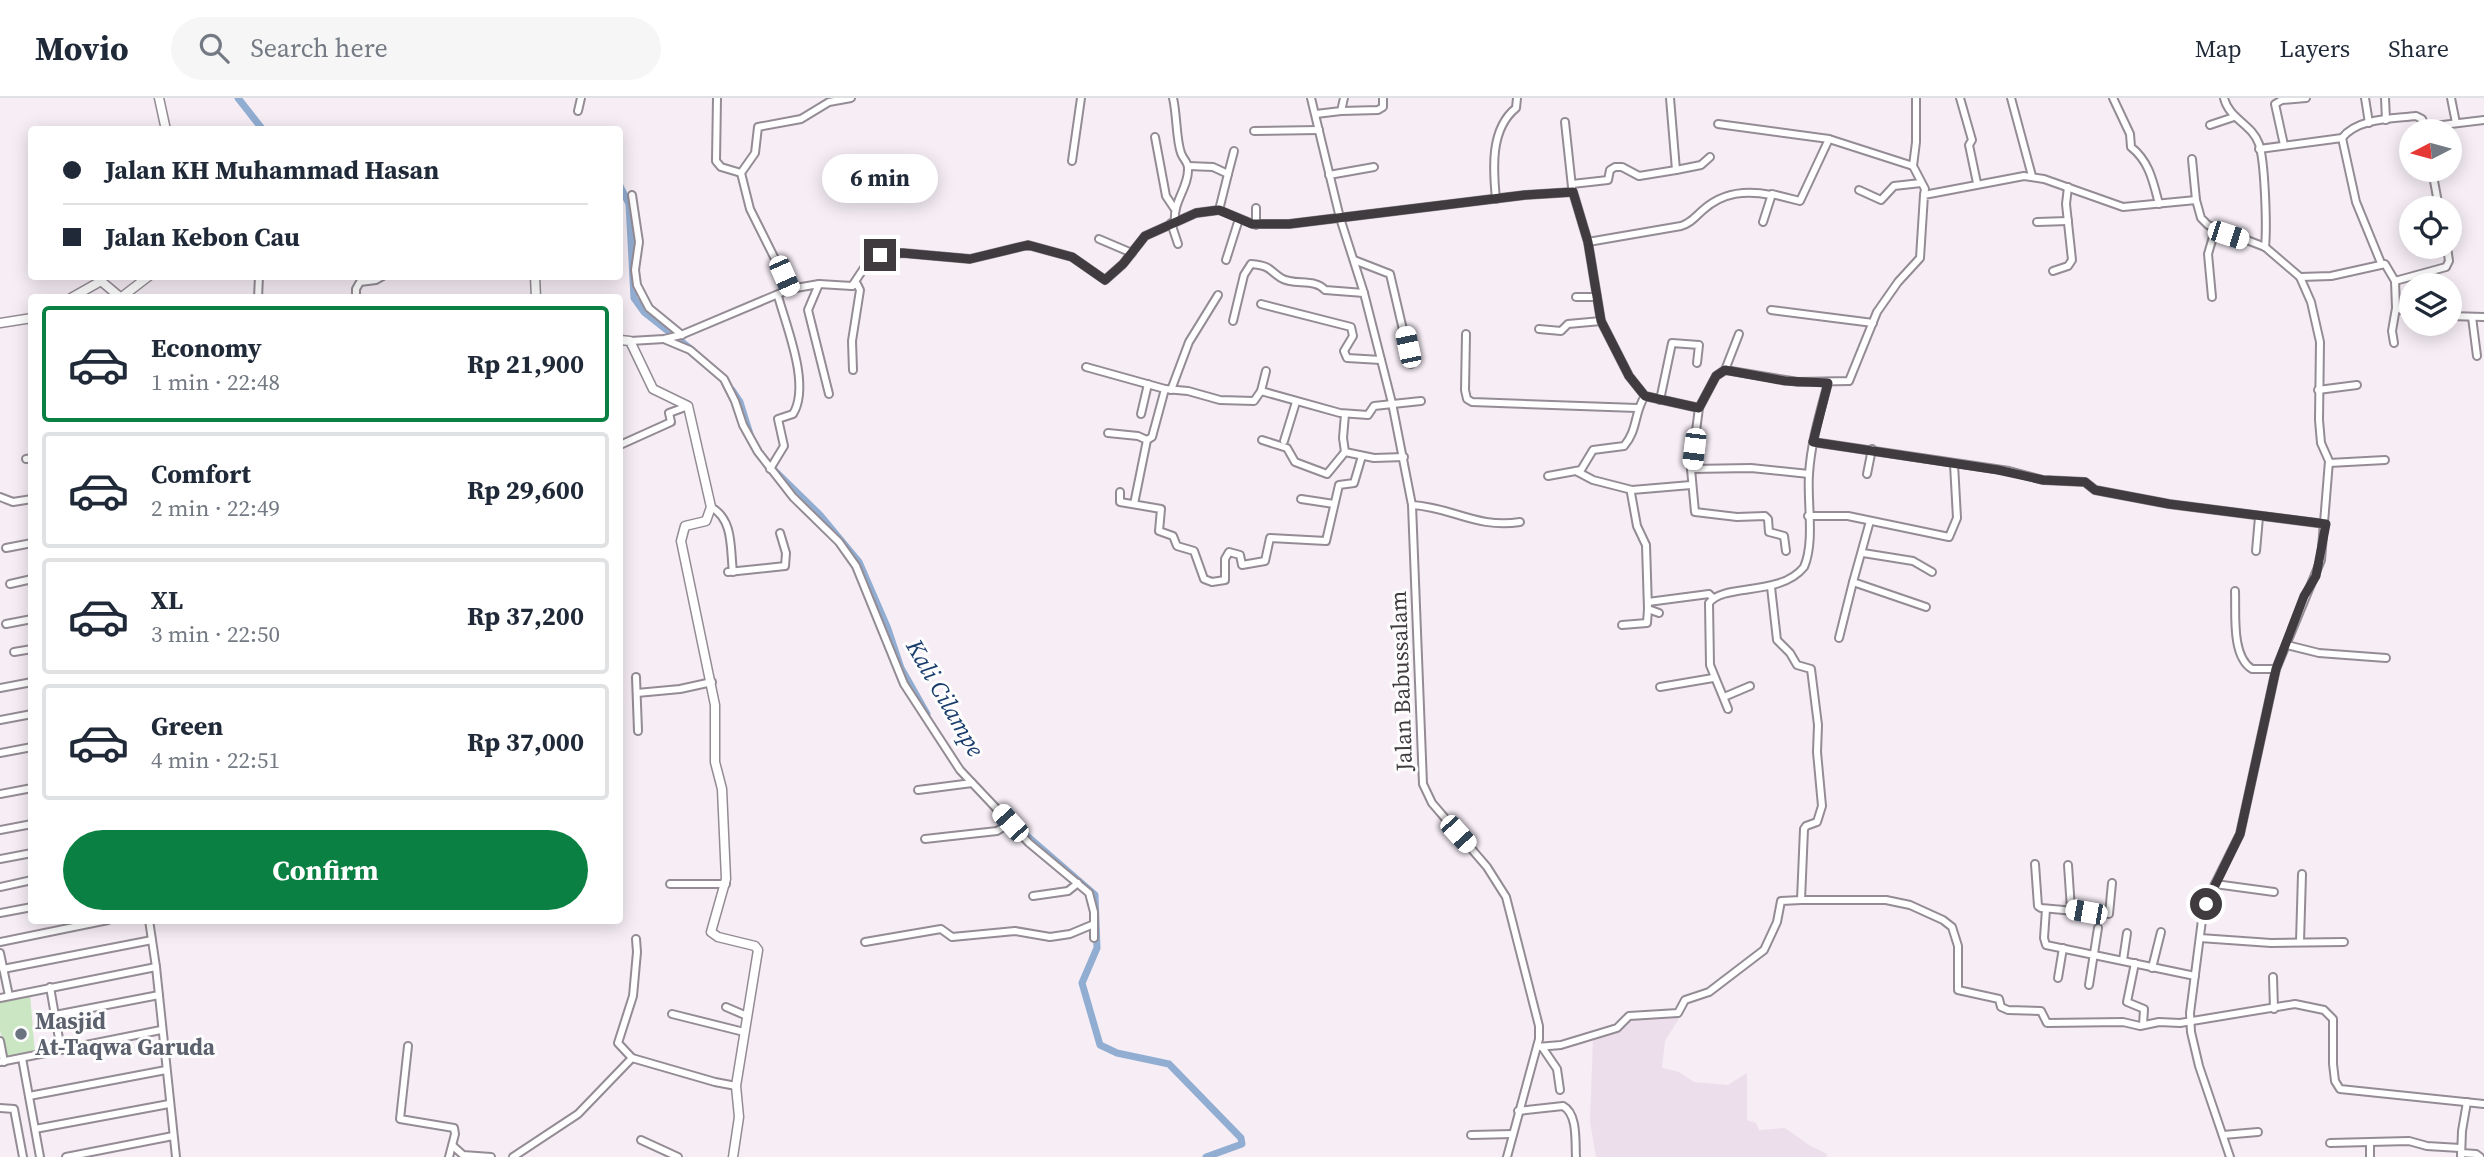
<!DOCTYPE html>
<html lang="en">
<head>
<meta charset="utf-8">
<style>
  body { margin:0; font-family:"Source Serif 4",serif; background:#f6f6f7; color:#1f2937; height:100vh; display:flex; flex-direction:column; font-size:26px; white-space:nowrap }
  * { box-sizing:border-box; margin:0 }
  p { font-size:23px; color:#747a83 }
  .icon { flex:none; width:38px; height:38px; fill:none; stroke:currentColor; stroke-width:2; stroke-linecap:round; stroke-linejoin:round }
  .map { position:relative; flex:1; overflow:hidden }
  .details { position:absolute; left:28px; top:196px; width:595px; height:630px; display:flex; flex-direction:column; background:#fff; border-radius:7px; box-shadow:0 4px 18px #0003 }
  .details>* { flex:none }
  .top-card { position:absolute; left:28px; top:28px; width:595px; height:154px; border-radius:7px; box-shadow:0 4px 18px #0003; display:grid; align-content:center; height:154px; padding:0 35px; background:#fff }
  .needle { width:46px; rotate:264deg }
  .buttons { position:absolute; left:2399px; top:21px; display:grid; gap:14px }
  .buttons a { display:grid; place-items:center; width:63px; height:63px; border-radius:50%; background:#fff; box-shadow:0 4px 18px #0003; font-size:35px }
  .end { position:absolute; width:32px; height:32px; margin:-16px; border:9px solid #3f3b3e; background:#fff; box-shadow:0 0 0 4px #fff }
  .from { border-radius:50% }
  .bubble { position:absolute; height:49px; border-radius:24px; background:#fff; box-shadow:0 4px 18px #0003; font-size:23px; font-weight:700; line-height:49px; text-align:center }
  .car { position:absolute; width:21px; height:42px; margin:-21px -10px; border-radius:9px; box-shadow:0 0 5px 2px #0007; background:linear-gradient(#fff 24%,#345 0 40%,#fff 0 76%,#345 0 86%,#fff 0) }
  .top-card b { display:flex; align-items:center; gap:24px; height:66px; font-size:26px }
  .top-card b+b { border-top:2px solid #e0e1e3 }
  .top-card i { width:18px; height:18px; background:#1f2937 }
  ul { padding:12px 0 0; list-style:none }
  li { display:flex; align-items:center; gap:21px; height:116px; margin:0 14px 10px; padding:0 21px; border:4px solid #e0e1e3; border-radius:7px }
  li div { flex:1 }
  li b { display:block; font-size:26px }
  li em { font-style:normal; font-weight:700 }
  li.active { border-color:#0b8043 }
  li>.icon { width:63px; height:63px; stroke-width:1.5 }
  .action { display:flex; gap:14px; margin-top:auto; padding:14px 35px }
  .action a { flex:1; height:80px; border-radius:42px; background:#0b8043; color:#fff; font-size:28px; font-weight:700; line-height:80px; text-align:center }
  header { display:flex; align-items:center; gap:42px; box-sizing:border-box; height:98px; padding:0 35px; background:#fff; border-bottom:2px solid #e0e1e3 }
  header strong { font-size:33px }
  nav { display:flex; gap:38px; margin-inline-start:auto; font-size:24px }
  .search { width:490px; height:63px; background:#f6f6f7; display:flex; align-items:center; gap:18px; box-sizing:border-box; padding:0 24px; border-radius:38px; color:#747a83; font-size:26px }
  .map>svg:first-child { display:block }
  .built { fill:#ecdfeb }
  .green { fill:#cae6c2 }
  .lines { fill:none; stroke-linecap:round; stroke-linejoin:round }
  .canal { stroke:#91add1; stroke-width:7 }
  .minor-casing { stroke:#948c94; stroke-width:10 }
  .tertiary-casing { stroke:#948c94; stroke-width:11 }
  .minor { stroke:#fff; stroke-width:6 }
  .tertiary { stroke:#fff; stroke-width:8 }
  .route { stroke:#3f3b3e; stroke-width:9 }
  .worship-dot { fill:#6b7280; stroke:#fefdfe; stroke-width:2.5 }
  .labels { text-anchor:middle; stroke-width:6; stroke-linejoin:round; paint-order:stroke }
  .street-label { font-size:23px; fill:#3f3b3e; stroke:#fefdfe }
  .worship-label { font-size:23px; font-weight:bold; fill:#5b616d; stroke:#fefdfe; text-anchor:start }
  .water-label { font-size:24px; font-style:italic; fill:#193d6c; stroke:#fefdfe }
</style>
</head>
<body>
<header>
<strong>Movio</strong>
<div class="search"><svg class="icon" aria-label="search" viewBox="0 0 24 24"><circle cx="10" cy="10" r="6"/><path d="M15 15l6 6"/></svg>Search here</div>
<nav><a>Map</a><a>Layers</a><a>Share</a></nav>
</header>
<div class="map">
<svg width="2484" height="1059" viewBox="0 0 2484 1059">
  <rect width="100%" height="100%" fill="#f6edf5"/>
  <path class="built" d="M1680,919L1665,943L1662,970L1679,974L1694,984L1728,987L1747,975V1022L1756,1025L1759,1032L1785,1030L1809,1047L1827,1056V1059H1596L1590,1024L1593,939L1610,936L1621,930L1629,922Z"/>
  <path class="green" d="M30,896L35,956L6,961L0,932V901Z"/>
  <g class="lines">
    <g class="canal">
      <path d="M238,0L263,32"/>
      <path d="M620,88L629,106L634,200L644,214L692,252"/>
      <path d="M732,292L740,304L750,336"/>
      <path d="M774,372L820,417L859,464L888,531L901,570L927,616"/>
      <path d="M1019,731L1095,797L1097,850L1082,885L1100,947L1117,955L1169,966L1241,1040L1242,1046L1206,1059"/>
    </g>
    <defs>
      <g id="minor">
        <path d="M717,0L716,63L721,69L741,75"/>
        <path d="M1173,0C1177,17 1176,41 1181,55C1183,61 1188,64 1188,70C1189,89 1173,103 1175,123"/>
        <path d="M1311,0L1340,120L1364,195L1392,305L1412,407L1423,686L1432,705L1487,769L1506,799L1539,928V941L1507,1059"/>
        <path d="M1670,0L1676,72L1701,67L1710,59"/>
        <path d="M1916,0V44L1913,68L1925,91L1924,97"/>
        <path d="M1960,0L1972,42L1969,47L1977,85"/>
        <path d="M2011,0L2032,78"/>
        <path d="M2113,0L2130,36L2131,49C2149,63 2153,83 2159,106"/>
        <path d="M2224,0C2229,21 2252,26 2259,46C2265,64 2267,129 2265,149"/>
        <path d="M2365,0L2369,25"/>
        <path d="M2385,0L2386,22"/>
        <path d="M2451,0L2456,25"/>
        <path d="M578,13L581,0"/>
        <path d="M1341,13L1378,12L1383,9V0"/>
        <path d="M1316,16L1341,13L1344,0"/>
        <path d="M1565,24L1572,89"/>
        <path d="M1718,26L1829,41L1913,68"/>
        <path d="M2210,27L2234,19"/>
        <path d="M2426,29L2484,22"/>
        <path d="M1254,33L1319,32"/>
        <path d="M1155,39L1166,98L1174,110"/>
        <path d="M2342,40L2356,104L2381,165"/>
        <path d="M2284,47L2275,6L2282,2L2306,0"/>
        <path d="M2259,51L2342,40C2358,20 2391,21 2416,18L2422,21L2427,33"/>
        <path d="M2192,61L2196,102"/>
        <path d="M1072,63L1081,0"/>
        <path d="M1188,68L1213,69L1228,76L1219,112"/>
        <path d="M2432,72L2439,110"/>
        <path d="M1228,76L1234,53"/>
        <path d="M1329,77L1374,69"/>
        <path d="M1572,86L1608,82L1610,72L1615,69H1622L1639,78L1676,72"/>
        <path d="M1859,92L1881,102L1894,88L1921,85"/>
        <path d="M632,97L639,144L635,172L637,187L649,210L682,237"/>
        <path d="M1496,101C1493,71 1490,31 1516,10L1517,0"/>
        <path d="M1763,124L1772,96L1800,103L1829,41"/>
        <path d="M2037,124L2068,123"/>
        <path d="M1171,125L1178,146"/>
        <path d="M1256,127V110"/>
        <path d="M1099,141L1132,155"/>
        <path d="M1588,144L1681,128C1691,125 1695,119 1703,112C1723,94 1746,92 1771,97"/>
        <path d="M1226,162L1239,121"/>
        <path d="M1354,162L1390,176L1411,266"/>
        <path d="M2053,173L2068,168L2072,162L2066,106L2068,89"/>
        <path d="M2300,179L2331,178L2385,166L2395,183L2396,210L2412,216"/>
        <path d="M2395,183L2446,169L2449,163L2447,149"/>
        <path d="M819,186L808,212L829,296"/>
        <path d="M852,188L857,186L860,192L852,243L853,272"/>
        <path d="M790,191L750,111L741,75L755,55L758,29L801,21L829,4L851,0"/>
        <path d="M1576,199H1597"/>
        <path d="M2212,199L2208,156L2215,132"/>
        <path d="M258,200L259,178"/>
        <path d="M356,200V191L360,184L376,182L383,178"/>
        <path d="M1261,206L1351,229L1353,238L1344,253L1347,260L1381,262"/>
        <path d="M1771,212L1873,225"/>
        <path d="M2450,218L2484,219"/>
        <path d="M2472,219L2477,258"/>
        <path d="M1233,223L1244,177L1251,166C1272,168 1268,172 1281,180C1294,188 1315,180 1325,192L1364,195"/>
        <path d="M1539,231L1561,233L1568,226L1601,223"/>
        <path d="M1466,236L1465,292L1467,301L1472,304L1637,310"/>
        <path d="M666,242L690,252L724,281L735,303L743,327L758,354L793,399L839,444L856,468L904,586L960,672L1029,745L1089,795L1094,814V840"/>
        <path d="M630,243L664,241L681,237L790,191L819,186L852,188L868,164L880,157L903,155L970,161L1028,147L1072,159L1105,182L1123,166L1145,138L1196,115L1219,112L1253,126H1289L1525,97L1573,94L1588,144L1601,223L1629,278L1645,298L1699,310L1716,278L1725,272L1798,284L1849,283L1877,214L1898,184L1920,160L1924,97L2024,78L2044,81L2123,109L2196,102L2201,120L2208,127L2265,149L2300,179L2311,204L2320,244L2319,322L2321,345L2329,363L2321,462L2276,571L2240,736L2209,798L2202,822L2190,915L2191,934L2199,968L2230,1059"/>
        <path d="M2394,245L2392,233L2396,210"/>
        <path d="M1086,269L1165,291L1188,293L1220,302L1254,303L1261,293L1340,315L1368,317L1374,308L1421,303"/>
        <path d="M1725,272L1739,236"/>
        <path d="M1171,292L1189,244L1218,197"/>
        <path d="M2318,292L2357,287"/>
        <path d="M1261,293L1266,273"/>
        <path d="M1660,302L1672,245L1699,247L1697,265"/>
        <path d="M1699,310L1691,371L1695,414L1737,419L1765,418L1768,421L1769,434L1784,438L1786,453"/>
        <path d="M1141,316L1148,286"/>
        <path d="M1345,316L1343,340L1345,354L1374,360L1404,359"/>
        <path d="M1108,335L1138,338L1147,342L1134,406"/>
        <path d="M1147,342L1152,339L1165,291"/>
        <path d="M1262,342L1287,350L1295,364L1327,376L1345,354"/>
        <path d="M1284,343L1296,304"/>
        <path d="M1813,344L2009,373L2043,382L2085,384L2095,392L2169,406L2325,426"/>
        <path d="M620,347L671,324L669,315L688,308"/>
        <path d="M26,361L32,360"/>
        <path d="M2329,365L2385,362"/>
        <path d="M770,371L784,348L778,321L793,316C811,287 786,228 778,198"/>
        <path d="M1691,371L1751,370L1809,376"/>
        <path d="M1576,373L1593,382L1632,392"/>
        <path d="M1867,376L1872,351"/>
        <path d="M1548,378L1581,372L1593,352L1624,348C1638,332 1634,314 1645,298"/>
        <path d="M1120,394V404L1161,411L1159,433L1173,438L1177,448L1194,453L1204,481L1212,484L1225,482V461L1229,454L1240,457L1242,467L1265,463L1270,440L1326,443L1339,387L1354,385L1362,358"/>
        <path d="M0,399L13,404L32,401"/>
        <path d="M1301,401L1334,406"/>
        <path d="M1412,407C1452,409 1477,431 1520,424"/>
        <path d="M711,409C734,422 730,450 733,474"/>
        <path d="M1808,418H1848L1949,439L1957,420L1954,366"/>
        <path d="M1870,423L1853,484L1926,509"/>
        <path d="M6,450L32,445"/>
        <path d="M2256,453L2259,419"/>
        <path d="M1863,455L1913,463L1932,474"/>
        <path d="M728,474L785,468L786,455L780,435"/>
        <path d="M10,486L32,481"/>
        <path d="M2235,493C2236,515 2231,558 2252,571H2276"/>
        <path d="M1648,504L1709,496L1713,500"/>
        <path d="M1659,515L1648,511L1646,447L1637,428L1631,395L1632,392L1691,387"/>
        <path d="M6,526L32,521"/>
        <path d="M1622,527L1647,525L1648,511"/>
        <path d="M1839,540L1853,484"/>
        <path d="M2287,547L2319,555L2386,560"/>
        <path d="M14,554L32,551"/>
        <path d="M636,579L638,633"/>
        <path d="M1660,589L1713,580"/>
        <path d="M0,590L32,584"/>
        <path d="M637,595L680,591L712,584"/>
        <path d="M1724,599L1750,588"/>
        <path d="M1728,611L1710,567L1709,505C1723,485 1780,499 1804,469C1815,444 1807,404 1809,376C1811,344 1820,315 1828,285"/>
        <path d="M0,622L32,616"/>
        <path d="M0,655L32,649"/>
        <path d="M918,692L972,685"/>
        <path d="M0,696L32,690"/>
        <path d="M0,732L32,726"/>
        <path d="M925,741L997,733L1010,725"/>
        <path d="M0,761L32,755"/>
        <path d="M2035,766L2038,808L2041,810L2109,816L2112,785"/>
        <path d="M2068,767L2071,811"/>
        <path d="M670,786H726"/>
        <path d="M2215,786L2274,794"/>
        <path d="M0,789L32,782"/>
        <path d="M1033,798L1068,793L1078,785"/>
        <path d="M1801,802H1886L1910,807L1943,822L1952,829L1958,848V892L1999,901L2001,909L2008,912L2041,913L2047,925L2123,924L2140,928L2159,924L2180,925L2295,906L2324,912L2333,921V966L2335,983L2340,991L2484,1006"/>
        <path d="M2046,811L2044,840L2046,847L2195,878"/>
        <path d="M0,815L32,809"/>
        <path d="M149,822L156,869L176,1059"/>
        <path d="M2200,840L2271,845L2344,844"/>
        <path d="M0,844L108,822"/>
        <path d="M865,844L941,831L952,839L1015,833L1050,839L1070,836L1094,826"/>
        <path d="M2300,844L2302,776"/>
        <path d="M0,855L9,898"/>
        <path d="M2123,862L2127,835"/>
        <path d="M2135,865L2127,904L2144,911L2143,927"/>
        <path d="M2152,870L2161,834"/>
        <path d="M3,871L152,842"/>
        <path d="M2273,879L2274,911"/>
        <path d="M2058,880L2063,850"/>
        <path d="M2089,887L2098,830"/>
        <path d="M50,889L61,952"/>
        <path d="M0,900L156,869"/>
        <path d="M726,909L747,918"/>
        <path d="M672,916L744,934"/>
        <path d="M55,917L159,897"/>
        <path d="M0,943L4,964"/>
        <path d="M408,948L400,1021L454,1030L455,1036L449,1059"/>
        <path d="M1537,949L1561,947L1617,930L1629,918L1678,915L1685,902L1709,894L1764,852L1777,824L1781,803L1801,802L1804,731L1806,728L1817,724L1822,708L1817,654L1818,627L1811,571L1797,567L1790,555L1777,542L1771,489"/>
        <path d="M1542,949L1557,971L1560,992"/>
        <path d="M22,960L40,1059"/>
        <path d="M632,960L618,945L633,898L637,854L636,841"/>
        <path d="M0,964L161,932"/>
        <path d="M29,998L166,972"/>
        <path d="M0,1010L14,1011L23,1059"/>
        <path d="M1518,1013L1563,1008C1578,1016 1575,1044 1576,1059"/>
        <path d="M35,1031L169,1006"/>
        <path d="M1471,1037L1513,1036"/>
        <path d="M2223,1037L2258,1034"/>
        <path d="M641,1042L678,1059"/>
        <path d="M2330,1045L2409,1043L2427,1048L2460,1050"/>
        <path d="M453,1048L463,1057L491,1059"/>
        <path d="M2461,1055L2476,1056L2480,1059"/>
        <path d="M66,1059L173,1038"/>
        <path d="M513,1059L578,1016L632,960L715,984L736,988"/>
        <path d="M2370,1059V1046"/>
        <path d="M2461,1059L2462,1033L2467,1004"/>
      </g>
      <g id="tertiary">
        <path d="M159,0L166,32"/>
        <path d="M535,178L536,200"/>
        <path d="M71,200L101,183L120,199L123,198L149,178"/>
        <path d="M0,225L32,220"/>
        <path d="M620,242L630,243L653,291L688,308L711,409L706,423L685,428L681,443L715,607V664L722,691L726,781L711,834L718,839L755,848L758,852L736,988L739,1019L733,1059"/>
      </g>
    </defs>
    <use href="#minor" class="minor-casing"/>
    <use href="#tertiary" class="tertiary-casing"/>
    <use href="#minor" class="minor"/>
    <use href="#tertiary" class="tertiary"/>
  </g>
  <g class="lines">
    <path class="route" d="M880,157L902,155L970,161L1028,147L1072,159L1105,182L1123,166L1145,138L1196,115L1219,112L1252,126H1289L1525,97L1573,94L1588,144L1601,223L1629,278L1645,298L1699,310L1716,278L1725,272L1785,283L1828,285L1813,344L1998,372L2043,382L2085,384L2095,392L2169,406L2326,426L2316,478L2304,498L2276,571L2240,736L2206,806"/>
  </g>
  <circle class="worship-dot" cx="21" cy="936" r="7"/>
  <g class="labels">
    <g class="street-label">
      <text transform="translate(1401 583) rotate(-92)" y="8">Jalan Babussalam</text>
    </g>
    <g class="worship-label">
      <text x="35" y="931">Masjid<tspan x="35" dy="26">At-Taqwa Garuda</tspan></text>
    </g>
    <g class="water-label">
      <text transform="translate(945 600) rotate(60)" y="8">Kali Cilampe</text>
    </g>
  </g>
</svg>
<div class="buttons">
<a><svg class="needle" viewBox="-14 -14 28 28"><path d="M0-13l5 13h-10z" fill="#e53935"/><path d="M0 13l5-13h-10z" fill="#747a83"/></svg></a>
<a><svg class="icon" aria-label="locate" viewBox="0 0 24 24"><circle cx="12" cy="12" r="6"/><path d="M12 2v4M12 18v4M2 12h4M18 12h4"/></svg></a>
<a><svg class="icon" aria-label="layers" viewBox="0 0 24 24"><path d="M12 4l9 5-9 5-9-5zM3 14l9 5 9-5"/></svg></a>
</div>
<i class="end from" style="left:2206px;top:806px"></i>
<i class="end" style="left:880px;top:157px"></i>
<div class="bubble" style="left:822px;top:56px;width:116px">6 min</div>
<i class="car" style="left:2228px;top:137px;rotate:108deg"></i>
<i class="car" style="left:784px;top:178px;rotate:156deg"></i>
<i class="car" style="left:1408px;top:249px;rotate:348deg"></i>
<i class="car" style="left:1694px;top:351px;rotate:187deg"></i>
<i class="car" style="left:1010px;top:725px;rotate:318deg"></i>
<i class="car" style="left:1458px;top:736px;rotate:138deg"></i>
<i class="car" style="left:2086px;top:814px;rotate:280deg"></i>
<div class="top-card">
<b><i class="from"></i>Jalan KH Muhammad Hasan</b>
<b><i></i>Jalan Kebon Cau</b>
</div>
<section class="details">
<ul>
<li class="active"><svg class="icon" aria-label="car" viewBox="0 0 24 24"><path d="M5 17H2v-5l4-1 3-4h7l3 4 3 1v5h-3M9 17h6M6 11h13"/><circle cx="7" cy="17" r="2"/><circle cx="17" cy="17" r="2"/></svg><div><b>Economy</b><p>1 min · 22:48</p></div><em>Rp 21,900</em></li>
<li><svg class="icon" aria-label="car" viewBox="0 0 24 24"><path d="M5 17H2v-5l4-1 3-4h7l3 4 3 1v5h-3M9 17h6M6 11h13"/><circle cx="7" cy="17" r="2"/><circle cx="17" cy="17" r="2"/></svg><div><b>Comfort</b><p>2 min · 22:49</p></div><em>Rp 29,600</em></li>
<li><svg class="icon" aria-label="car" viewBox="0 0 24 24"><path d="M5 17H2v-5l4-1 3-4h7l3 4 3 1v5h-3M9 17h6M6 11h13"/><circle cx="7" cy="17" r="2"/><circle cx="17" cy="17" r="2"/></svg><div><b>XL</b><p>3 min · 22:50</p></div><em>Rp 37,200</em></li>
<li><svg class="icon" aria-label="car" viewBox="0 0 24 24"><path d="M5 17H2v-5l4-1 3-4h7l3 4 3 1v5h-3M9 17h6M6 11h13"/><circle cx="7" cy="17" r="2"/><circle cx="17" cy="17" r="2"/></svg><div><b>Green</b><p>4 min · 22:51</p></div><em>Rp 37,000</em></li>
</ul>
<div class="action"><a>Confirm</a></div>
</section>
</div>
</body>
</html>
